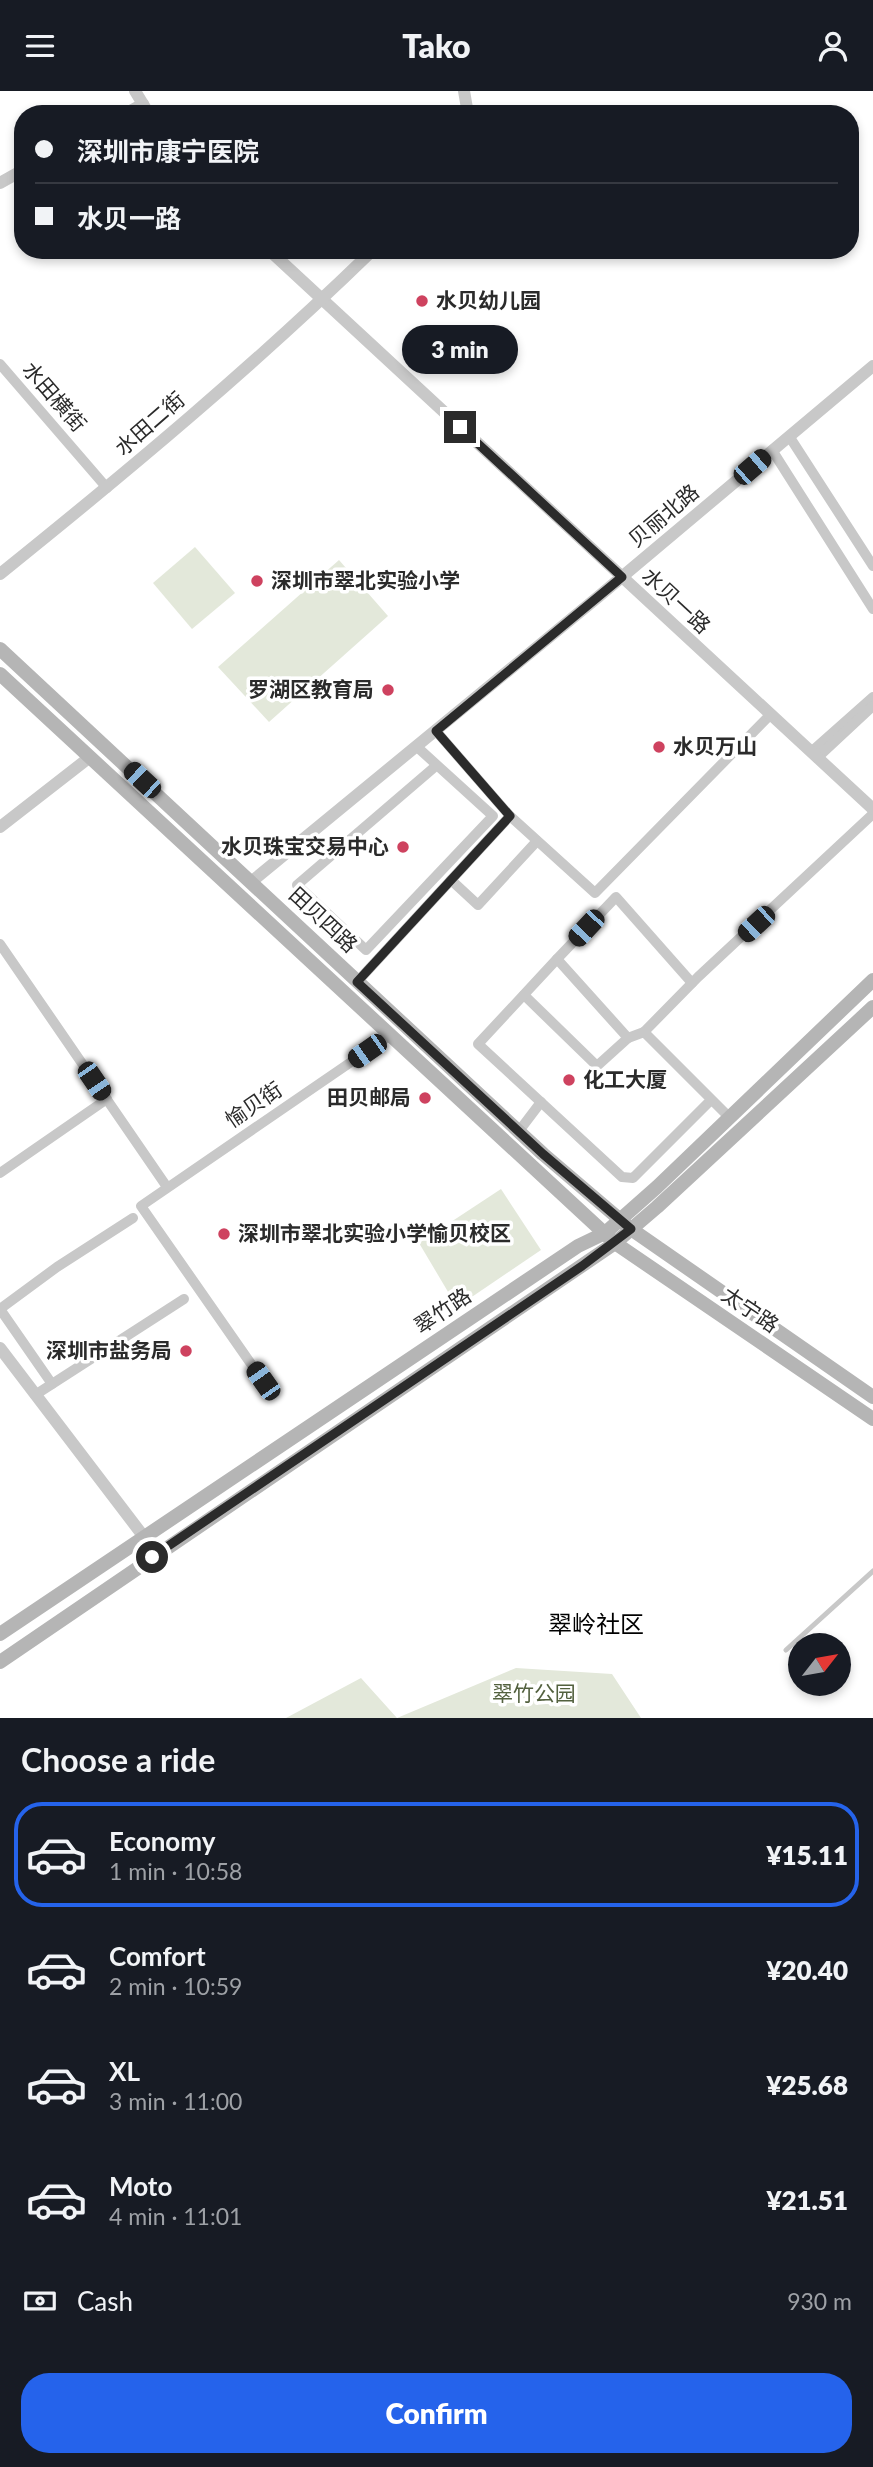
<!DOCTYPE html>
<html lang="en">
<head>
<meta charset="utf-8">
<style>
  body { margin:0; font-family:Lato,"Noto Sans SC",sans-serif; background:#242831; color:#f1f3f6; height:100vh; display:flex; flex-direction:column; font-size:26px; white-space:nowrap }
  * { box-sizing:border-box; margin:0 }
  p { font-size:23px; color:#9ea1a6 }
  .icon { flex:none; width:38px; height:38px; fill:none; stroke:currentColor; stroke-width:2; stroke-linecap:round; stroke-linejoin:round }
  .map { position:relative; height:1627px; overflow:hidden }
  .panel { display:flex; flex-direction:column; background:#171b24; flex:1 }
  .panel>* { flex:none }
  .banner { position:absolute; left:14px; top:14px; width:845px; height:154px; border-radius:28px; box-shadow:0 4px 10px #0003; display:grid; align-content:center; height:154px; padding:0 21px; background:#171b24 }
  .needle { width:46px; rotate:59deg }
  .fabs { position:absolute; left:788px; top:1542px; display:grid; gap:14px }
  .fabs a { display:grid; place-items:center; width:63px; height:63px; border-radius:50%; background:#171b24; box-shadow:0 4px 10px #0003; font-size:35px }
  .end { position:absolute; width:32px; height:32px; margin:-16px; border:9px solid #2b2b2b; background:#fff; box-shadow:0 0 0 4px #fff }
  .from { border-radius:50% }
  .bubble { position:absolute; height:49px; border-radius:24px; background:#171b24; box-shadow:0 4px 10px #0003; font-size:23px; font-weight:800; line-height:49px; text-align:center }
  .car { position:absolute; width:21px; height:42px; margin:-21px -10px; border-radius:9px; box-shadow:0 0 5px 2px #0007; background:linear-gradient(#222 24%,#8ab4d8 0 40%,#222 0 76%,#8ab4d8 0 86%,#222 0) }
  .banner b { display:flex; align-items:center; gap:24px; height:66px; font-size:26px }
  .banner b+b { border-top:2px solid #363941 }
  .banner i { width:18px; height:18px; background:#f1f3f6 }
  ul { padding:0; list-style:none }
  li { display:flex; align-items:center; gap:21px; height:105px; margin:0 14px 10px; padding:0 7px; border:4px solid transparent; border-radius:28px }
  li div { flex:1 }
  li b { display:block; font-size:26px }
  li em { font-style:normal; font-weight:800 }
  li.selected { border-color:#2563eb }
  li>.icon { width:63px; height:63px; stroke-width:1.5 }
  h2 { padding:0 21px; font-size:32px; line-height:84px }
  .pay { display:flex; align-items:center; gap:18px; height:77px; padding:0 21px; font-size:26px }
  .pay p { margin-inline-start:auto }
  .button { display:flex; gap:14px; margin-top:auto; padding:14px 21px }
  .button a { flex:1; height:80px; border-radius:28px; background:#2563eb; color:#fff; font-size:28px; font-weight:800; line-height:80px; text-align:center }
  header { display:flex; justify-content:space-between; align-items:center; height:91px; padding:0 21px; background:#171b24; font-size:32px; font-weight:800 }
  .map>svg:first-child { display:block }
  .green { fill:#e3e8da }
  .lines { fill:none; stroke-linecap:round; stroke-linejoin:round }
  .service { stroke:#c8c8c8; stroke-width:5 }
  .minor { stroke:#c8c8c8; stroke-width:10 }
  .tertiary { stroke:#c8c8c8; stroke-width:12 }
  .secondary { stroke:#b5b5b5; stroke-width:14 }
  .route { stroke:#2b2b2b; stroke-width:9 }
  .poi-dot { fill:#ce425f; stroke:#fff; stroke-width:2.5 }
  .labels { text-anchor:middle; stroke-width:7; stroke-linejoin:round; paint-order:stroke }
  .poi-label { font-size:21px; font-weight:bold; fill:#2b2b2b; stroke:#fff; text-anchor:start }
  .street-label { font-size:21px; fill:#2b2b2b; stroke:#fff }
  .park-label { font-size:21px; fill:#53613f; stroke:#fff }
  .quarter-label { font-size:24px; fill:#000; stroke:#fff }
</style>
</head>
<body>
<header><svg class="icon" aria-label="menu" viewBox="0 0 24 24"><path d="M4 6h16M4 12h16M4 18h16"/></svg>Tako<svg class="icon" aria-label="person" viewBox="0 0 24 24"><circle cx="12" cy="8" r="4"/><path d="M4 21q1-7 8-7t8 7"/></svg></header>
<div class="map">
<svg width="873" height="1627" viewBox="0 0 873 1627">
  <rect width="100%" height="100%" fill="#fff"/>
  <g class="green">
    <path d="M195,456L235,502L192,538L153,492Z"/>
    <path d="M339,469L388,525L269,631L218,576Z"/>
    <path d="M501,1098L541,1159L457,1216L419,1152Z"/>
    <path d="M516,1577L612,1583L641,1627H286L361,1587L397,1627Z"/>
  </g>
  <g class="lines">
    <path class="service" d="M786,1559L873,1480"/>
    <g class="minor">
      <path d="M0,273L107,397"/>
      <path d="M789,345L873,475"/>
      <path d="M772,359L873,518"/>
      <path d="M436,640L510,725L595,802L770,624"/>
      <path d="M416,655L493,725L366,859L297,794L437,674"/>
      <path d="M811,661L873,606"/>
      <path d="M817,667L873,615"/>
      <path d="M451,789L478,814L537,750"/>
      <path d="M0,853L167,1096"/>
      <path d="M557,868L616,806L692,892"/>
      <path d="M357,891L510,725"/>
      <path d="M524,904L597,975L628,947"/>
      <path d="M644,941L698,886L873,723"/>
      <path d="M711,1009L633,1087L622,1086L478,953L557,868L628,947L644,941L729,1026"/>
      <path d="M519,1040L541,1011"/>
      <path d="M0,1082L107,1008"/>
      <path d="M0,1218L57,1176L133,1127"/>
      <path d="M0,1218L52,1293"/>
      <path d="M263,1290L141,1115L389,945"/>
      <path d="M35,1304L184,1208"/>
    </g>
    <g class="tertiary">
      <path d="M135,0L149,23"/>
      <path d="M464,0L468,23"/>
      <path d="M125,23L143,13"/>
      <path d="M0,92L23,79"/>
      <path d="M269,159L873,718"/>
      <path d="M0,483C128,380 255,274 373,159"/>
      <path d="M0,736L90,666"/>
      <path d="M251,791L598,506L873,275"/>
      <path d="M0,1257L144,1446"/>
    </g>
    <g class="secondary">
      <path d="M0,558L543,1063L631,1138L873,1306"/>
      <path d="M0,583L615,1152L873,1328"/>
      <path d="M0,1543L578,1155L605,1142L657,1096L873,889"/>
      <path d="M0,1571L615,1152L657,1116L873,916"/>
    </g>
  </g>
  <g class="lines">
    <path class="route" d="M152,1466L582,1175L631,1138L543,1063L357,891L510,725L436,640L622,486L460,336"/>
  </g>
  <g class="poi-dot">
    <circle cx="422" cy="210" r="7"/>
    <circle cx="257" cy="490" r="7"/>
    <circle cx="388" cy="599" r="7"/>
    <circle cx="659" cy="656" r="7"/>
    <circle cx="403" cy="756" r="7"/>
    <circle cx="569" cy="989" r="7"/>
    <circle cx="425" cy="1007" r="7"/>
    <circle cx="224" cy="1143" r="7"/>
    <circle cx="186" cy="1260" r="7"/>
  </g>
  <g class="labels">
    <g class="poi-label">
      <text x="436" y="217">水贝幼儿园</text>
      <text x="271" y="497">深圳市翠北实验小学</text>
      <text x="374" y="606" text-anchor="end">罗湖区教育局</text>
      <text x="673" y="663">水贝万山</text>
      <text x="389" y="763" text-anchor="end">水贝珠宝交易中心</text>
      <text x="583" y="996">化工大厦</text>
      <text x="411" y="1014" text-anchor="end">田贝邮局</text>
      <text x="238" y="1150">深圳市翠北实验小学愉贝校区</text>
      <text x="172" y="1267" text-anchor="end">深圳市盐务局</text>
    </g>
    <g class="street-label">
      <text transform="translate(54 306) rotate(49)" y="7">水田横街</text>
      <text transform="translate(150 333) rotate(-41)" y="7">水田二街</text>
      <text transform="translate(664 425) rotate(-40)" y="7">贝丽北路</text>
      <text transform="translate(676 510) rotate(43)" y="7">水贝一路</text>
      <text transform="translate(323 829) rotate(43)" y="7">田贝四路</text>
      <text transform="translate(254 1014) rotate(-34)" y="7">愉贝街</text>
      <text transform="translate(750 1219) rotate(34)" y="7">太宁路</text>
      <text transform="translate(443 1220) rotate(-34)" y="7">翠竹路</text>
    </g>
    <g class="park-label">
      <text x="534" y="1610">翠竹公园</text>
    </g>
    <g class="quarter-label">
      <text x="596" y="1542">翠岭社区</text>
    </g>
  </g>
</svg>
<div class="fabs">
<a><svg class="needle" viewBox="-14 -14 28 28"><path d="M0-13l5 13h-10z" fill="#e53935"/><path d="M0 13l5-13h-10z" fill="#9ea1a6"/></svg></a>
</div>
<i class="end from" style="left:152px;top:1466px"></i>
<i class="end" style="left:460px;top:336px"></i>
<div class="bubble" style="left:402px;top:234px;width:116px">3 min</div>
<i class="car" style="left:752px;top:376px;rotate:49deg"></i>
<i class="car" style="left:142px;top:689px;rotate:313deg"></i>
<i class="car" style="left:756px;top:833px;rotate:227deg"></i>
<i class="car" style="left:586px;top:837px;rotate:223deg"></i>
<i class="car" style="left:367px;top:960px;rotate:235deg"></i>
<i class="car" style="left:94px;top:990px;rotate:146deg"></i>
<i class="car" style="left:263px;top:1290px;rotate:325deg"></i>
<div class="banner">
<b><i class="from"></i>深圳市康宁医院</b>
<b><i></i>水贝一路</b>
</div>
</div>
<section class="panel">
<h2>Choose a ride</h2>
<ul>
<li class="selected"><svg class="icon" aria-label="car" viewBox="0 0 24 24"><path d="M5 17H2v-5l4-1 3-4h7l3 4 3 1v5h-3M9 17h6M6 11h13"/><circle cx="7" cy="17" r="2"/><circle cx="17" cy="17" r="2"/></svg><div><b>Economy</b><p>1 min · 10:58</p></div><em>¥15.11</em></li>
<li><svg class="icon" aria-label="car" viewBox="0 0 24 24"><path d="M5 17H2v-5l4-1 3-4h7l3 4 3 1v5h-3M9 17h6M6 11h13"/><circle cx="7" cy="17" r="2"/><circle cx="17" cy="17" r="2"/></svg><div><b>Comfort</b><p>2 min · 10:59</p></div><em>¥20.40</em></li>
<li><svg class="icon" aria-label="car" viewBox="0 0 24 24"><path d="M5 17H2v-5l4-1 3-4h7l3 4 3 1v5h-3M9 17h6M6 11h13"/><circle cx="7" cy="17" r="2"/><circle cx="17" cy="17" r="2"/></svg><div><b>XL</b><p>3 min · 11:00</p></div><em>¥25.68</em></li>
<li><svg class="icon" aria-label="car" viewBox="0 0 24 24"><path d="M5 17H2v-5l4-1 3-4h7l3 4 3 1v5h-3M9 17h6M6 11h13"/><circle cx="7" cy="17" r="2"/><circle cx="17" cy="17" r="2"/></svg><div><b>Moto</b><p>4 min · 11:01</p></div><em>¥21.51</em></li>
</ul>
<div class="pay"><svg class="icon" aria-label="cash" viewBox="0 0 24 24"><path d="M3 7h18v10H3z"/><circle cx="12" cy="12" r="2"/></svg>Cash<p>930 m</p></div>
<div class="button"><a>Confirm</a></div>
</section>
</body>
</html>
